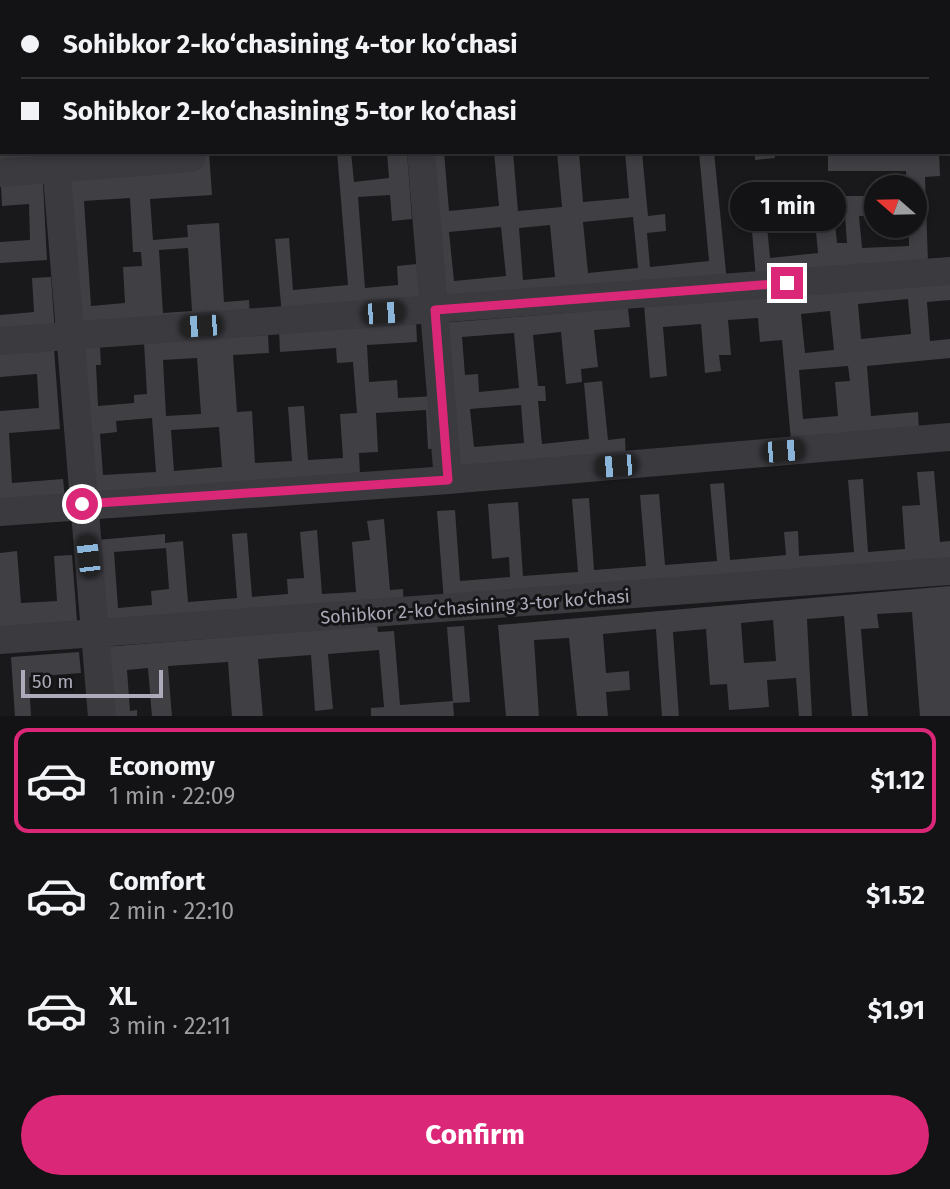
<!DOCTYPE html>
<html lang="en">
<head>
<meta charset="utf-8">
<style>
  body { margin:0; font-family:"Fira Sans",sans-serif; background:#202022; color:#f1f3f6; height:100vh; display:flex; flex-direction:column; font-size:26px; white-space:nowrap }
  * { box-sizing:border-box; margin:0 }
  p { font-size:23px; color:#9d9ea0 }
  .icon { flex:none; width:38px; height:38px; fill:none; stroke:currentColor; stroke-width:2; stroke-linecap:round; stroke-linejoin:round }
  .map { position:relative; height:716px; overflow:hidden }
  .details { display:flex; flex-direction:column; background:#131214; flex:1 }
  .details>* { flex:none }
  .top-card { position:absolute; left:0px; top:0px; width:950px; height:154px; box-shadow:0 4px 10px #0003,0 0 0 2px #323234; display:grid; align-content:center; height:154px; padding:0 21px; background:#131214 }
  .needle { width:46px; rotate:290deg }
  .tools { position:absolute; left:864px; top:175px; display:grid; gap:14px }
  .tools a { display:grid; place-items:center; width:63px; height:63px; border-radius:50%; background:#131214; box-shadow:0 4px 10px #0003,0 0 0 2px #323234; font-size:35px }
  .scale { position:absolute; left:21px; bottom:18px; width:142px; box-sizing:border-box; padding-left:7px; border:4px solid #acabb9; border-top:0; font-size:19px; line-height:24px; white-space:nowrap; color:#acabb9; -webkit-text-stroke:5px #141315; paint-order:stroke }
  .end { position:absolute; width:32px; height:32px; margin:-16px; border:9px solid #db2777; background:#fff; box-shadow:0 0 0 4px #fff }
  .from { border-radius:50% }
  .bubble { position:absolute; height:49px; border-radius:24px; background:#131214; box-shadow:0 4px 10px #0003,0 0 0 2px #323234; font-size:23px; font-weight:700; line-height:49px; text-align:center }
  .car { position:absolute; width:21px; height:42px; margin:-21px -10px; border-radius:9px; box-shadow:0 0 5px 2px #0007; background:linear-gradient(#222 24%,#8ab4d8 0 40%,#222 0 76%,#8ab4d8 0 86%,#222 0) }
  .top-card b { display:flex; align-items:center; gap:24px; height:66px; font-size:26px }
  .top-card b+b { border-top:2px solid #323234 }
  .top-card i { width:18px; height:18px; background:#f1f3f6 }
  ul { padding:12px 0 0; list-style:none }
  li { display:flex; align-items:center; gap:21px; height:105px; margin:0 14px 10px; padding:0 7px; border:4px solid transparent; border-radius:14px }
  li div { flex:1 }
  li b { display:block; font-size:26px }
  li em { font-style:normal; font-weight:700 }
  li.active { border-color:#db2777 }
  li>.icon { width:63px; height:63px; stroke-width:1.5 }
  .primary-button { display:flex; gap:14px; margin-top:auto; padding:14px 21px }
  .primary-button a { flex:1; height:80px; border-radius:42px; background:#db2777; color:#fff; font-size:28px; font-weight:700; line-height:80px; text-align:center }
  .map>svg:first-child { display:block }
  .building { fill:#403f44; fill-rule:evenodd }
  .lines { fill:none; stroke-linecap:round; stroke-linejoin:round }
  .minor { stroke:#3a3a3f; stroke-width:28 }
  .major { stroke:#57565e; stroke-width:37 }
  .route { stroke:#db2777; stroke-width:9 }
  .labels { text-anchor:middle; stroke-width:6; stroke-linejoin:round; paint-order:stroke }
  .street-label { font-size:18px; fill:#acabb9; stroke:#141315 }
</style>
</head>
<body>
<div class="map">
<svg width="950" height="717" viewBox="0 0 950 717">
  <rect width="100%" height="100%" fill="#19181a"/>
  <g class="building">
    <path d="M0,152H40L41,165L0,167Z"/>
    <path d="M194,152H209L212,195L150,199L153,240L188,237L187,225L219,223L224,302L249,300L250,318L73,329L60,178ZM130,198L133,252H141L142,266L123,267L125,303L91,306L84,201ZM188,248L192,311L163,313L159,250Z"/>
    <path d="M337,152H351L354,182L389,178L387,152H407L412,219L392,221L390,195L358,197L365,288L398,285L397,266L417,264L420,303L282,315L275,239L289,238L293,290L348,285Z"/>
    <path d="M423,152H444L449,211L499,206L494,152H513L518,211L562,207L557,152H579L583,202L629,198L625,152H642L648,216L665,214L666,231L647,233L650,267L709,261L699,152H714L727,282L437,306ZM633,217L638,268L588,273L583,222ZM550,225L555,277L523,280L519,228ZM501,227L506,276L454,281L449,232Z"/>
    <path d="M755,152H774L775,158L755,160Z"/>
    <path d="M828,152H939L940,176L925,177L928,262L756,279L749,195L764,194L770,258L818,253L812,189L831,187L837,243H847L845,216H839V196H877V216H859L862,248L909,246V226H915V187H907L906,171H828Z"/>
    <path d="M43,183L47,260L0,263V242L30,240L29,204L2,206L1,186Z"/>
    <path d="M51,277L55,333L0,336V315L34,312L32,278Z"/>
    <path d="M950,277V300L927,302L930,341L950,339V358L867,366L871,416L918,412L919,430L791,441L782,340L760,342L758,318L728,320L731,355H719L721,371L705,373L701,324L663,327L667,376L650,378L644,305ZM908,299L911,334L861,339L858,304ZM830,311L834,350L805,353L801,314ZM848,366L850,381L835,382L838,416L803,419L799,370Z"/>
    <path d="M628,308L630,327L594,330L598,367L581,369L582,382L566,384L561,332L533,335L538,386H545L546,401H538L542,444L589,439L584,383L602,381L608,440L625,438L626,458L453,468L440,323ZM514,333L519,388L479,392L478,374L465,375L462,337ZM521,405L524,443L474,447L470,409Z"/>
    <path d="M416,320L417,342L367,345L369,382L397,380L398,398L437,396L440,448L428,449L426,410L376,413L378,452L359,453L360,476L83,494L74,349L100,347L101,365H96L98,406L134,403V395L147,394L144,343L268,335L269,353L233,355L237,412L252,411L255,463L292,461L288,407L304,406L308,460L343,458L340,414L357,413L353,362L337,363L336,348L280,352L279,329ZM197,358L201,414L166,416L163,360ZM152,418L156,472L103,475L100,434L117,432L116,421ZM219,427L222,467L174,471L171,430Z"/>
    <path d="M54,349L60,429L9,433L12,483L63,479L65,499L0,503V411L39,408L37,374L0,377V353Z"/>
    <path d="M934,471L940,542L950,541V566L444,602L437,511L455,510L460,581L510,577L509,557L492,559L488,504L518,502L523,576L578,572L572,499L589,498L594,570L646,566L640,495L659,494L665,565L717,561L710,484L724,483L730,560L786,555L784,532L798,531L799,556L854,552L848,480L863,479L868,552L905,549L902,506L920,505L917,472Z"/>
    <path d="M384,519L390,590L403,589L404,609L104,630L97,540L165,534V543L183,541L188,602L237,598L232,534L247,533L252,597L288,594L287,579L304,578L300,532L317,530L322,594L356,592L352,542L370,540L367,521ZM166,548L169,589L151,591L152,605L118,608L114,552Z"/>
    <path d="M17,551L21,603L57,601L54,556L72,555L78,634L0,636V553Z"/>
    <path d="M950,586V717H920L912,612L877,614L879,628L861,629L868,717H852L844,616L807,619L812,717H799L796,678L767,680L769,707L729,710L727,684L710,685L706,629L673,632L679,717H662L656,629L603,634L606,673L629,671L630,690L606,692L608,717H577L569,638L534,640L539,717H506L498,625ZM773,620L776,661L744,663L741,623Z"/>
    <path d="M377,625L378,632L394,631L400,705L453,701L454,717H371V708L384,707L379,650L328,654L333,709L315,711L311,655L258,659L263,717H232L228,662L168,666L172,717H152L148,668L127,670L130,711L137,710V717H108L103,647Z"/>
    <path d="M464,626L470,702L453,703L447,627Z"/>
    <path d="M79,652L81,673L29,677L31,717H15L11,657Z"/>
  </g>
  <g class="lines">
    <g class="minor">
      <path d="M457,0V2"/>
      <path d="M834,0V2"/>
      <path d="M55,152L102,717"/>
      <path d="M421,152L448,480"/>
      <path d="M0,173L191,158"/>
      <path d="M0,341L950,271"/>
      <path d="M0,512L448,480L950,437"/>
      <path d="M0,640L950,571"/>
    </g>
    <g class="major">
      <path d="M0,23H2"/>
      <path d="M948,27H950"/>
      <path d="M0,61H2"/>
      <path d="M948,65H950"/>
    </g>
  </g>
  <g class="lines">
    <path class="route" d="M82,504L448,480L435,310L787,283"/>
  </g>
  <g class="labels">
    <g class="street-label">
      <text transform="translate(475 607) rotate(-4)" y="6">Sohibkor 2-ko‘chasining 3-tor ko‘chasi</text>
    </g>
  </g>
</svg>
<div class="tools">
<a><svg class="needle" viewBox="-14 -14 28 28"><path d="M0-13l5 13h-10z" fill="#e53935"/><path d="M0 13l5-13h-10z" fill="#9d9ea0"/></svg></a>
</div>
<div class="scale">50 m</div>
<i class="end from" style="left:82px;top:504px"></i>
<i class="end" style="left:787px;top:283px"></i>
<div class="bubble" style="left:730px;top:182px;width:116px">1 min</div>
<i class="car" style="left:383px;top:313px;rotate:86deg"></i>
<i class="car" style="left:201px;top:326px;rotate:266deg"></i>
<i class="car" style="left:783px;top:451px;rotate:85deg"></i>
<i class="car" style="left:616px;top:466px;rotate:265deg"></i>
<i class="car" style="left:88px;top:556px;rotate:353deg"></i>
<div class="top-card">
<b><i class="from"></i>Sohibkor 2-ko‘chasining 4-tor ko‘chasi</b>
<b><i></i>Sohibkor 2-ko‘chasining 5-tor ko‘chasi</b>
</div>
</div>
<section class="details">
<ul>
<li class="active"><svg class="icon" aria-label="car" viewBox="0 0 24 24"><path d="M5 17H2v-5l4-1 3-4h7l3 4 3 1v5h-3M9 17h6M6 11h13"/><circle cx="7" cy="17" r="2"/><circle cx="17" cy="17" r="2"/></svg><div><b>Economy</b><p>1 min · 22:09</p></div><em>$1.12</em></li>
<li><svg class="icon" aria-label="car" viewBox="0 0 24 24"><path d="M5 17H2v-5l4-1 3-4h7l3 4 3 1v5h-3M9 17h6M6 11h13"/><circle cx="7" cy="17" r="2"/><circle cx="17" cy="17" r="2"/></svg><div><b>Comfort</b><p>2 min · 22:10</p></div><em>$1.52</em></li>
<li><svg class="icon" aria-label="car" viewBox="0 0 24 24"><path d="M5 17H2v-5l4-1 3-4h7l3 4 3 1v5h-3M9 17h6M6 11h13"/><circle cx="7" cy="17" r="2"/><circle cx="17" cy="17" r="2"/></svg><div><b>XL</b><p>3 min · 22:11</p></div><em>$1.91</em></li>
</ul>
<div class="primary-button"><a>Confirm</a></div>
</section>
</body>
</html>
